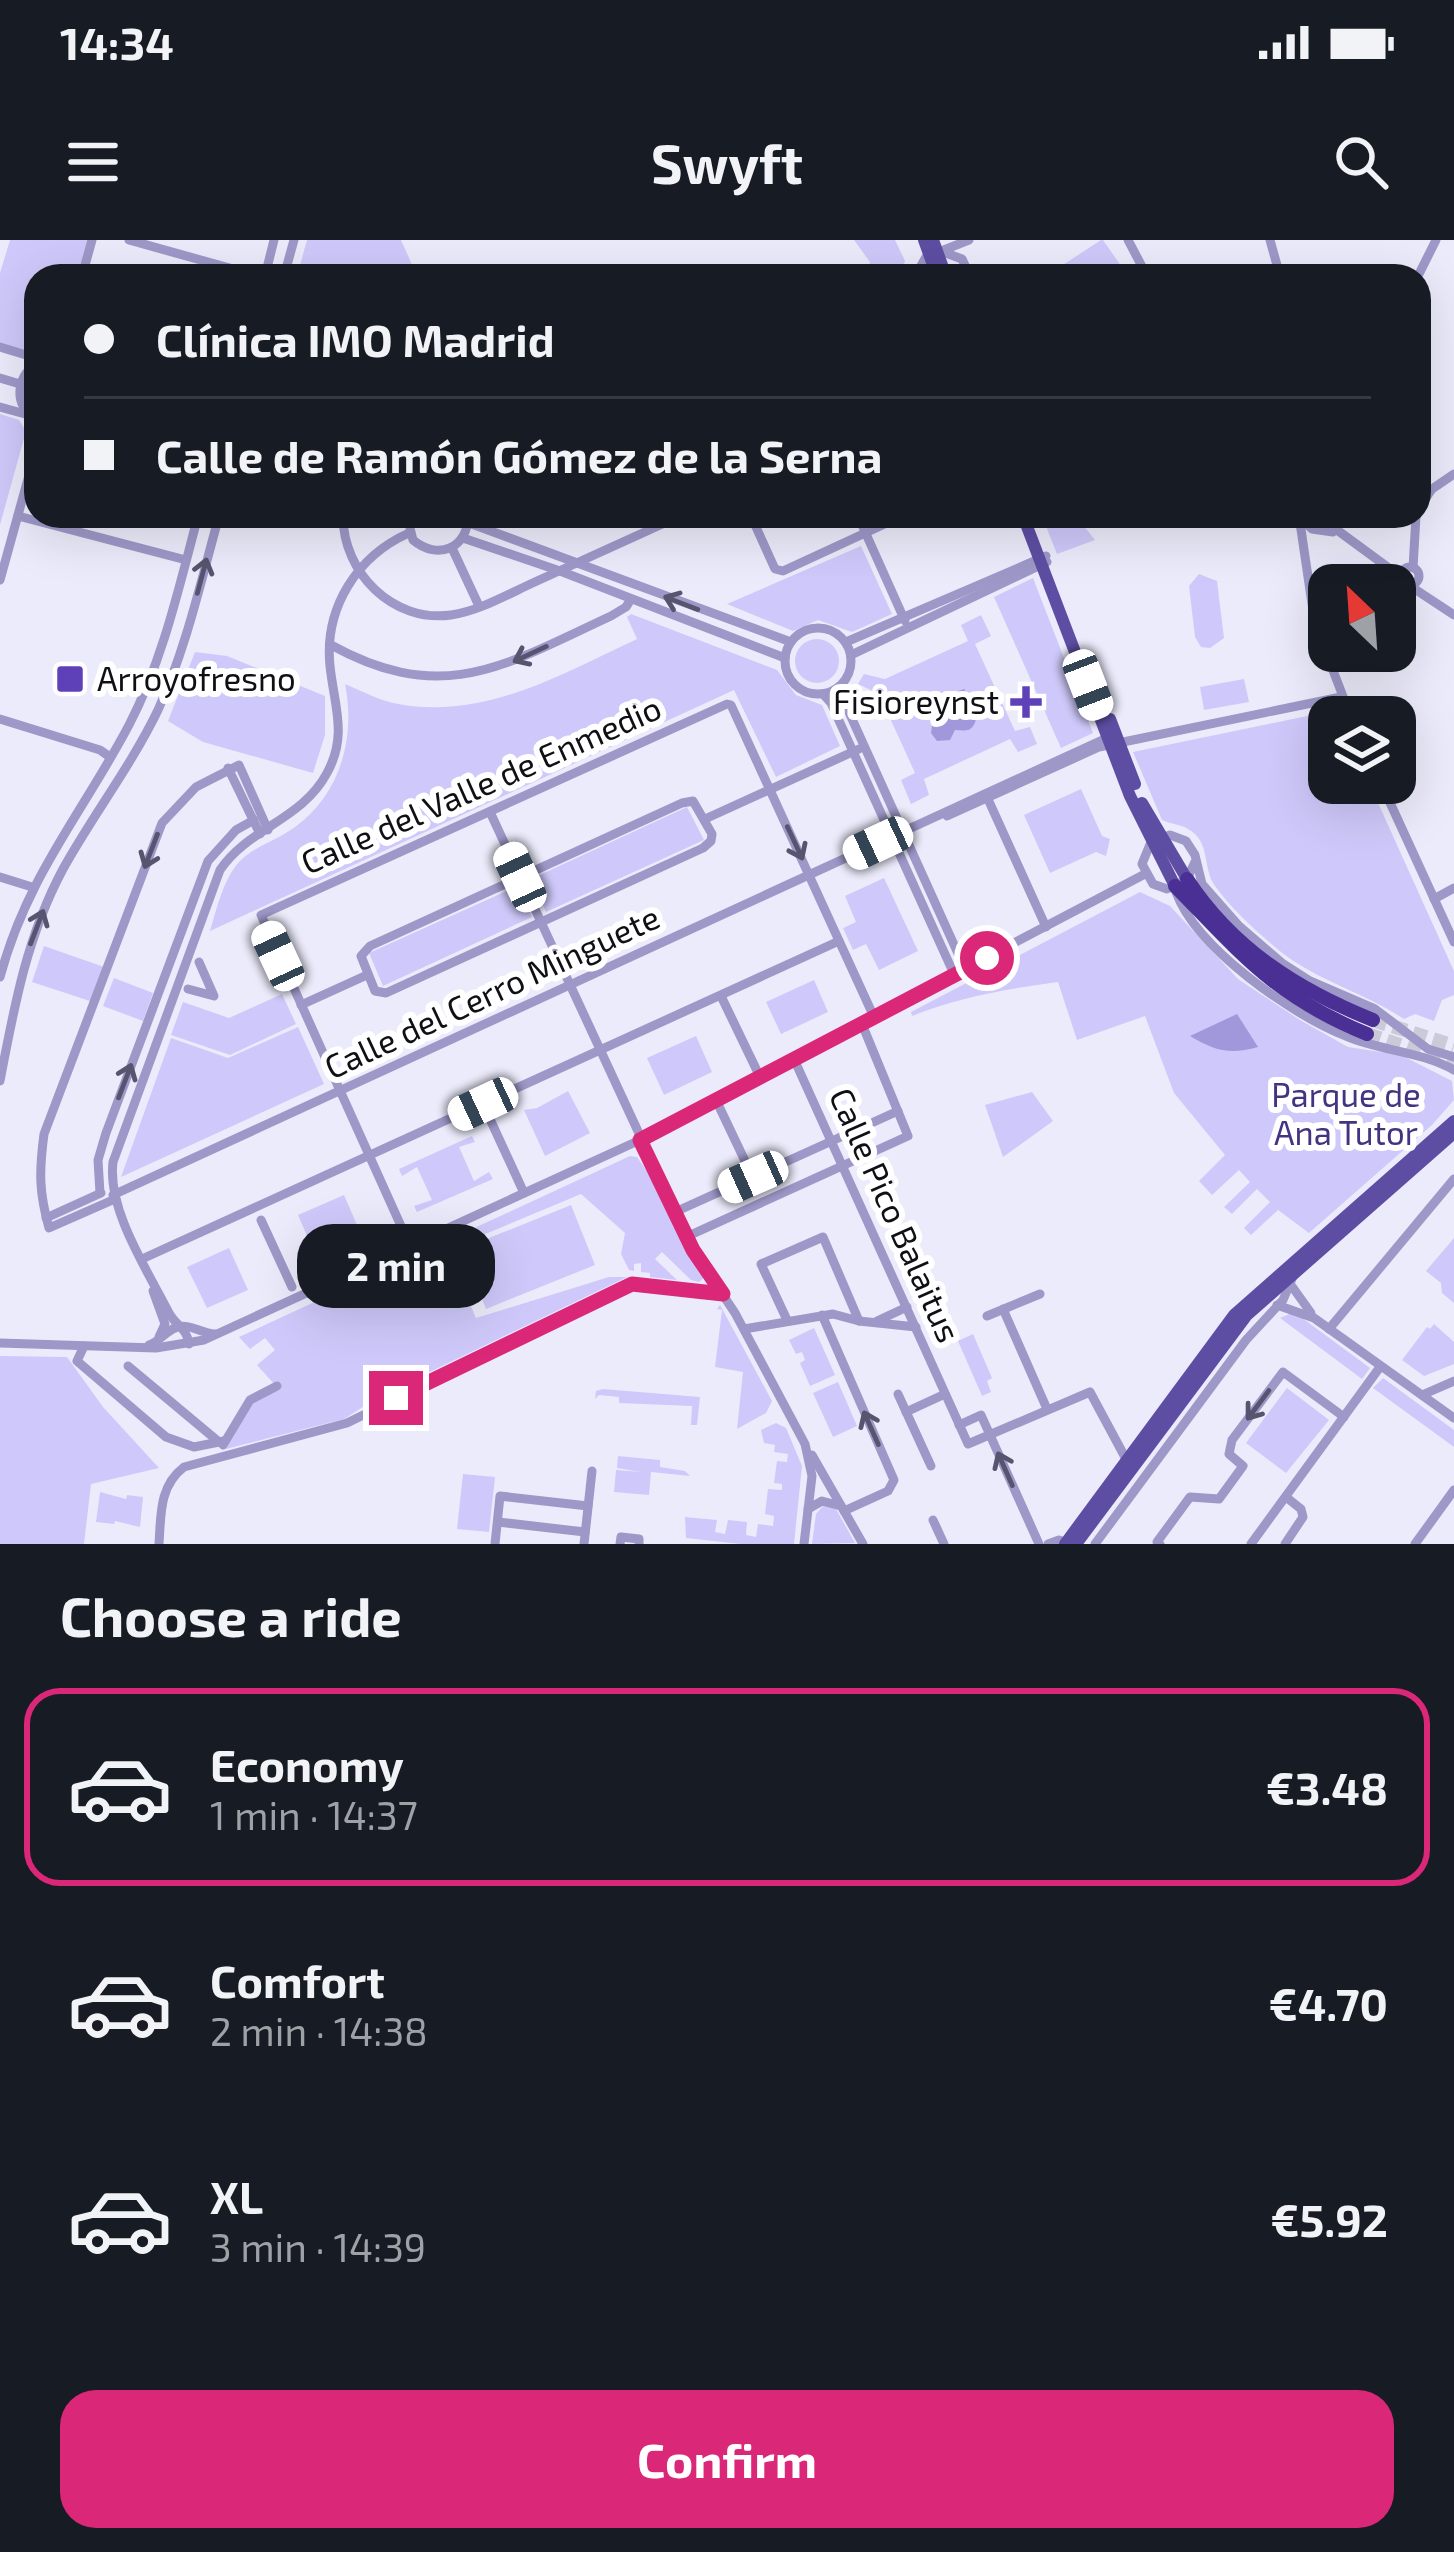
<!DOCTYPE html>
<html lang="en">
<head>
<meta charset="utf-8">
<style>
  body { margin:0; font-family:"Exo 2",sans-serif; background:#20242c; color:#f1f3f6; height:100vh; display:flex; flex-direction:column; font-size:45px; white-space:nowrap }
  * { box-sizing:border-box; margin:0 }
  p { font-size:39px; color:#9ea1a6 }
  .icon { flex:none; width:66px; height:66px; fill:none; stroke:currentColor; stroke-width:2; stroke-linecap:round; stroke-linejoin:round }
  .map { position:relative; height:1304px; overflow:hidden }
  .details { display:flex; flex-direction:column; background:#171b24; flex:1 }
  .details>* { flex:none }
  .top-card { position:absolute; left:24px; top:24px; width:1407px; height:264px; border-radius:36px; box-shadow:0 12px 48px #0002; display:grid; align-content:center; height:264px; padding:0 60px; background:#171b24 }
  .needle { width:78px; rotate:335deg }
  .buttons { position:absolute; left:1308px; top:324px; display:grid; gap:24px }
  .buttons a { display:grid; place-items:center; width:108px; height:108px; border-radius:24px; background:#171b24; box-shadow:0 12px 48px #0002; font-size:60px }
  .end { position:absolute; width:54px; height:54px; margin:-27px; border:15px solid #db2777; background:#fff; box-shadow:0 0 0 6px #fff }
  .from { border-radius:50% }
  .bubble { position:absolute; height:84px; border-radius:36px; background:#171b24; box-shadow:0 12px 48px #0002; font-size:39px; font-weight:700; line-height:84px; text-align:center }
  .car { position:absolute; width:36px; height:72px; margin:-36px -18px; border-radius:15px; box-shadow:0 0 9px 3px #0007; background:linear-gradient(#fff 24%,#345 0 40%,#fff 0 76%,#345 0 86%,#fff 0) }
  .top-card b { display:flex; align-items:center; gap:42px; height:114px; font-size:45px }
  .top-card b+b { border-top:3px solid #363941 }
  .top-card i { width:30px; height:30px; background:#f1f3f6 }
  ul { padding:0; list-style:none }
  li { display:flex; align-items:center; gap:36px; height:198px; margin:0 24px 18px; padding:0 36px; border:6px solid transparent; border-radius:36px }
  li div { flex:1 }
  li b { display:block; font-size:45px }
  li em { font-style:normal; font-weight:700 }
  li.current { border-color:#db2777 }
  li>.icon { width:108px; height:108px; stroke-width:1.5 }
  h2 { padding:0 60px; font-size:54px; line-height:144px }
  .button { display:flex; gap:24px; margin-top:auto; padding:24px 60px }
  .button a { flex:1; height:138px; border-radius:36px; background:#db2777; color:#fff; font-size:48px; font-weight:700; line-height:138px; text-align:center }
  .status { display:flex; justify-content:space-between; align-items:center; height:84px; padding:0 60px; background:#171b24; direction:ltr }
  .status svg { height:33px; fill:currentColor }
  header { display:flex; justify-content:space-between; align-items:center; height:156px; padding:0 60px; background:#171b24; font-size:54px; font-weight:700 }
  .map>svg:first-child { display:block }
  .green { fill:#cec9fa }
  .water { fill:#a098da }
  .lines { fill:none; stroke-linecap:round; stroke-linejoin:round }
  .highway-tunnel { stroke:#cbcad8; stroke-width:14; stroke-dasharray:14 7; stroke-linecap:butt }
  .minor { stroke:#9d98c8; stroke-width:9 }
  .major { stroke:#5e4ea3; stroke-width:12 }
  .highway { stroke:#4a3095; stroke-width:14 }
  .oneway { stroke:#56546e }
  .route { stroke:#db2777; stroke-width:15 }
  .poi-dot { fill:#5e40b8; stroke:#fff; stroke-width:4.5 }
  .labels { text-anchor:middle; stroke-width:12; stroke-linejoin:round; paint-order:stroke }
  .poi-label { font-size:33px; fill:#100f14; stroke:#fff; text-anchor:start }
  .street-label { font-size:33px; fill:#100f14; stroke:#fff }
  .park-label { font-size:33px; fill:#443381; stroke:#fff }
</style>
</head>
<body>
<div class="status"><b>14:34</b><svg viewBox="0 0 49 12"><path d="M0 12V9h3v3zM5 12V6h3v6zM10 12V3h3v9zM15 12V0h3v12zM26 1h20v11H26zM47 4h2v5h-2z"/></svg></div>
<header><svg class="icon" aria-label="menu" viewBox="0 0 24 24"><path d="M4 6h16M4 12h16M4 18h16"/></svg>Swyft<svg class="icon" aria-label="search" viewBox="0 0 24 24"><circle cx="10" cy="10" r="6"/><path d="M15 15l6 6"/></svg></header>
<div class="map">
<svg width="1454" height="1304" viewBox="0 0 1454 1304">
  <rect width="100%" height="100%" fill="#ecebfb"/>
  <g class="green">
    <path d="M10,0H92L82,36H36V118L0,107V33Z"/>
    <path d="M307,0H401L417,36H297Z"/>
    <path d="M854,0H895L905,21L900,36H866L870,22Z"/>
    <path d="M1103,0L1128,36L1049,34L1101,0Z"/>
    <path d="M0,174L19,180L26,191L0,285Z"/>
    <path d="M1042,276H1076L1095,300L1057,314Z"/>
    <path d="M861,306L892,374L852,392L818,380L793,391L727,364Z"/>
    <path d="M1199,334L1217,341L1224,398L1210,408L1201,407L1195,397L1189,346Z"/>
    <path d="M1033,338L1093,493L1061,508L994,357Z"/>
    <path d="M631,374L777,430L796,455L822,465L840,506L776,537L734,450L210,691C217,668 223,640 239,622C254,606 278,600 295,587C340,555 356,497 345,444C362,451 380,461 398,464C485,480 562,434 637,399L627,377Z"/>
    <path d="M981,375L991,396L975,404L1015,491L1030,487L1037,504L1018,512L1010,499L924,539L929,555L911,564L901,540L915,533L879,454L858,444L864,434L885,439L968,401L961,385Z"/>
    <circle cx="817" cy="421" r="22"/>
    <path d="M195,412L227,416L325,456V495L313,533L203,502L168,481Z"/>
    <path d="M1244,439L1249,462L1204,470L1200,447Z"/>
    <path d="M1336,470L1339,477H1329V543H1369L1454,731V755L1442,760L1434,781L1415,774L1404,779C1365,753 1318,741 1281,712C1258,693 1232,670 1215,646C1202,628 1211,601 1188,589C1180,584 1170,584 1162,580L1133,512Z"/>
    <path d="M1081,549L1102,596L1110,599L1106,616L1096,612L1050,633L1024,575Z"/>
    <path d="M687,567L704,600L546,672L531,639Z"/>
    <path d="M884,638L918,711L879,730L866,704L853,710L843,688L856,682L845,656Z"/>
    <path d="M518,646L532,677L383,746L369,713Z"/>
    <path d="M1140,652L1170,666L1238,739L1300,780L1348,807L1401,815L1452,841L1454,860L1432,885L1309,993L1278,970L1251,995L1244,988L1270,962L1257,949L1232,974L1224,967L1250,942L1239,930L1212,955L1199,941L1225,915L1174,853L1145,776L1077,800L1058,742C1007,749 960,757 912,776L911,772Z"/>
    <path d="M44,706L107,728L93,762L32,742Z"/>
    <path d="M114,738L153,753L143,781L103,766Z"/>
    <path d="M814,740L828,772L781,794L766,762Z"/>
    <path d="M282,754L296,784L230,815L171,795L183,762L229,778Z"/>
    <path d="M298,787L324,844L121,937L171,798L228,818Z"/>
    <path d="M696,796L712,832L664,855L647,818Z"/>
    <path d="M568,851L590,893L545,916L524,870L537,868Z"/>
    <path d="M1032,852L1053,881L1003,917L985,865Z"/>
    <path d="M472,896L475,902L459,907L474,941L489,932L493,939L417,972L414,966L432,960L417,927L402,936L399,929Z"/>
    <path d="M630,916L637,917L666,958L707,1035L699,1042L691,1040L662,1012L655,1019L677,1040L650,1037V1033L641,1032V1023L634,1024V1031L629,1030L621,1014L625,993L581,954L447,1010L476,1078L609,1037H627L380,1156L344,1179L222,1210L250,1160L276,1146L257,1125L275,1110L265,1098L250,1109L239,1097Z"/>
    <path d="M344,955L363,999L317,1019L298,975Z"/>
    <path d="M571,965L595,1025L486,1069L462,1009Z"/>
    <path d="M1454,998V1063L1442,1053L1441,1043L1426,1031Z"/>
    <path d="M229,1008L248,1050L207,1068L187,1027Z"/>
    <path d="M720,1065L772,1161L766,1173L737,1189L743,1132L715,1127L722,1070L717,1069Z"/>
    <path d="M1294,1072L1370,1128L1362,1139L1280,1078Z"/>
    <path d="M1434,1084L1454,1102V1124L1424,1136L1402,1120L1427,1087L1430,1089Z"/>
    <path d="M814,1088L835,1135L810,1146L800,1123L805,1120L802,1112L796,1114L789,1100Z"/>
    <path d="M973,1094L992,1138L987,1141L991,1152L982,1156L958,1101Z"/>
    <path d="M0,1116L67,1117L103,1167L159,1228L91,1244L84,1304H0Z"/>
    <path d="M1383,1138L1454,1190V1207L1373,1148Z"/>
    <path d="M838,1142L857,1186L833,1197L813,1153Z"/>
    <path d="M1287,1148L1329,1180L1286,1233L1246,1203Z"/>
    <path d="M603,1149L700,1157L697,1185H691L692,1166L619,1163V1157L599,1155L595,1159L596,1151Z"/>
    <path d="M776,1183L786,1188L802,1226L794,1304H741L686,1298L685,1277L717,1280L715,1292L725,1294L728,1280L747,1282L746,1295L756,1297L758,1284L773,1286L774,1276L765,1274L768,1249L782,1250V1244L774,1243L777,1221L787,1222L788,1214L774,1212L775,1205L764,1203L761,1190Z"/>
    <path d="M618,1216L660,1220V1227L685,1231L690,1236L651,1232L649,1255L614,1252L616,1230L641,1232L617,1228Z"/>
    <path d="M463,1234L495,1237L489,1292L457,1289Z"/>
    <path d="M100,1252L126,1259L127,1255L143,1257L140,1287L115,1281L114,1284L96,1282Z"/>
    <path d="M824,1265L836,1269L855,1303L812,1304L816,1274Z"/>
  </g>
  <g class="water">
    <path d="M964,449L969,456L966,465L976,479C973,492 966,491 955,490L950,500L937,501L931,493L932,486L943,485V467L956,461V452Z"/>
    <path d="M1237,774L1258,807C1230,815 1215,811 1190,796Z"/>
  </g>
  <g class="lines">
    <g class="highway-tunnel">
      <path d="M1373,780L1454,806"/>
      <path d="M1367,794L1454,823"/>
    </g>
    <g class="minor">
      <path d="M129,0L258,36"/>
      <path d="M1128,0L1147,36"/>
      <path d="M1270,0L1280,36"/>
      <path d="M943,12L962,19L970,36"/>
      <path d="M82,36L92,0"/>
      <path d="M265,36L274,0"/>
      <path d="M284,36L294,0"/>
      <path d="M915,36L926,17L969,0"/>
      <path d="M1418,36L1436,0"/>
      <path d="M0,107L36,118"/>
      <path d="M36,123C15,140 14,164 36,181"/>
      <path d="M0,138L20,144"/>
      <path d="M0,167L29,175"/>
      <path d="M1419,268L1432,249L1454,234"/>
      <path d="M18,276L186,320"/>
      <path d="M343,276C343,333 393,383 451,375C480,371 510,353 537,341C585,319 632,298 680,276"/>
      <path d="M407,276L413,300C438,321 468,308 468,276"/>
      <path d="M751,276L775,329L783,331L902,276"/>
      <path d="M858,276L905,381"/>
      <path d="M1299,276L1315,384L1351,477"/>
      <path d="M1318,276L1401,337"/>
      <path d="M1301,279L1312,289L1333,292"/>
      <path d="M469,283L791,402"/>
      <path d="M463,298L560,331L785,418"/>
      <path d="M452,308L479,366"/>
      <circle cx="1410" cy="336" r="9"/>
      <path d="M1413,328L1416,276"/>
      <path d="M0,340L36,210"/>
      <path d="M1407,344L1454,375"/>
      <circle cx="818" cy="421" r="33"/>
      <path d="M846,402L1046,316"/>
      <path d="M331,405C444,467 505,425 611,376L626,367L631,359"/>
      <path d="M851,415L1047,322"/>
      <path d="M838,448L965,729"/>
      <path d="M823,454L831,463L954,734"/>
      <path d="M0,479L100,510L110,517"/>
      <path d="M228,528L260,594"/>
      <path d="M1381,543L1454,702"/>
      <path d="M987,557L1046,687"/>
      <path d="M693,561L712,594L711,601L703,608L386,753L375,751L361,716L370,706L682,563Z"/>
      <path d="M490,572L693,1010L735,1073L805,1204L812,1236L804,1304"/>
      <path d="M947,576L1099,507L1341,457"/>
      <path d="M705,579L859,509"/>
      <path d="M1195,622L1187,639L1167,649L1153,644L1142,624L1151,602L1170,595L1186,601L1195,615L1202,644L1239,686L1282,723L1310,741L1375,769L1428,809L1454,817"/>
      <path d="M0,637L32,647"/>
      <path d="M1176,652C1196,708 1292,775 1346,796C1381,811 1420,811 1454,830"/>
      <path d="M1434,659L1454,648"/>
      <path d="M0,737C27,636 82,574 129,485C163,420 179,347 198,276"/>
      <path d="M188,749L214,756L199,722"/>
      <path d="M721,756L760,837"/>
      <path d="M301,765L367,735"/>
      <path d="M794,819L968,1204L1090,1152L1126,1219"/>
      <path d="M0,841C14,767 27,696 63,629C93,575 131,526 158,470C186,409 201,341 219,276"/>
      <path d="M716,860L745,921"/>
      <path d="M483,864L524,953"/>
      <path d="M100,953L98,920L106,893L208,621L236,590L254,580"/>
      <path d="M113,955L1111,496"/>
      <path d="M115,959L49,988C39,952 39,932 44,894L162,583L196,547L239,525L268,590"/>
      <path d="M675,972L898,871"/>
      <path d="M46,978L101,953"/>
      <path d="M261,980L292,1047"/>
      <path d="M686,997L908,896L862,784"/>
      <path d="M410,1006L261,675L727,464L731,465L874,777"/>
      <path d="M142,1019L839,701"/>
      <path d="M1291,1045L1311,1073"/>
      <path d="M153,1051L165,1084L159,1097"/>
      <path d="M1277,1065L1314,1078L1454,1178"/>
      <path d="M1003,1069L1047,1169"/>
      <path d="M822,1075L894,1240L888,1251L844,1271"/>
      <path d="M987,1076L1040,1054"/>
      <path d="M787,1080L761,1024L823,997L859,1081"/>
      <path d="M877,1081L907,1067"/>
      <path d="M744,1089L833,1074L859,1081L916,1087"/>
      <path d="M1329,1089L1454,939"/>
      <path d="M0,1103L156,1108L204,1100L640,900L1145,634"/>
      <path d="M189,1104C187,1088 176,1086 169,1073C148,1031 107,970 113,922L220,630C248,588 302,580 327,533C348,495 334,465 330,426C324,368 357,316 409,293"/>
      <path d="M149,1105C160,1101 165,1092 175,1088C189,1082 201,1094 215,1094"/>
      <path d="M84,1106L77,1121L166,1197L194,1207L224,1201"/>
      <path d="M128,1126L219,1202"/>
      <path d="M898,1154L931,1226"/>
      <path d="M1422,1155L1454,1141"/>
      <path d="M906,1172L945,1154"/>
      <path d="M959,1185L981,1175L1039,1304"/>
      <path d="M223,1205L250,1160L277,1146"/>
      <path d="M812,1215L863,1304"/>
      <path d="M808,1269L822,1261L841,1266"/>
      <path d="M933,1280L944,1304"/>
      <path d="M498,1282L585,1292"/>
      <path d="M159,1304C161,1275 159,1246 184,1227L347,1183L631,1044L723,1054"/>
      <path d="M495,1304L500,1256L588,1266"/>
      <path d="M584,1304L592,1231"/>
      <path d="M620,1304L621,1297L639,1299V1304"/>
      <path d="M1048,1304L1059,1300L1069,1304"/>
      <path d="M1095,1304L1246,1100L1283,1060L1294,1034"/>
      <path d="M1160,1304L1157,1302L1190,1257L1219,1259L1243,1226L1229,1214L1232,1200L1283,1132L1344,1177"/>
      <path d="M1251,1304L1380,1127"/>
      <path d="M1285,1304L1303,1277L1301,1269L1286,1257"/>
      <path d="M1415,1304L1454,1250"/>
    </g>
    <g class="major">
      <path d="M924,0L937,36"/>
      <path d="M933,0L946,36"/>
      <path d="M1023,276L1130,556L1175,646"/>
      <path d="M1110,479L1135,544"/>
      <path d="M1142,563L1187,639"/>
      <path d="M1065,1304L1234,1075L1454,881"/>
      <path d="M1076,1304L1247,1075L1454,893"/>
    </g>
    <g class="highway">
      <path d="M1187,639C1233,709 1298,750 1373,780"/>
      <path d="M1175,646C1242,714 1274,756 1367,794"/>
    </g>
  </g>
  <defs><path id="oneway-shaft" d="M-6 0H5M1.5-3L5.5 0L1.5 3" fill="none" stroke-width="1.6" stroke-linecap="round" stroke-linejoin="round" transform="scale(3)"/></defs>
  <g class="oneway">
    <use href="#oneway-shaft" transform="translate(202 336) rotate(-75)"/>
    <use href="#oneway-shaft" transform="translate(681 363) rotate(-159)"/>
    <use href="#oneway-shaft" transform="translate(530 414) rotate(155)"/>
    <use href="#oneway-shaft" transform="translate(795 603) rotate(65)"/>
    <use href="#oneway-shaft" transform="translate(151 611) rotate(111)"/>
    <use href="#oneway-shaft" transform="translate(37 687) rotate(-69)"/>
    <use href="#oneway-shaft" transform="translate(125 841) rotate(-69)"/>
    <use href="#oneway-shaft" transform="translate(1258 1165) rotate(127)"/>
    <use href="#oneway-shaft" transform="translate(871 1188) rotate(-114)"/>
    <use href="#oneway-shaft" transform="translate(1005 1229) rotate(-114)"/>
  </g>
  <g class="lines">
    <path class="route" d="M396,1158L632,1044L723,1054L693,1010L640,900L987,718"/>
  </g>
  <g class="poi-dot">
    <rect x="55" y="424" width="30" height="30" rx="6"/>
    <path d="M1020 444h12v12h12v12h-12v12h-12v-12h-12v-12h12z"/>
  </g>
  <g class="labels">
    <g class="poi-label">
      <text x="97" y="451">Arroyofresno</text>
      <text x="999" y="474" text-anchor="end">Fisioreynst</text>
    </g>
    <g class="street-label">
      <text transform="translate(481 545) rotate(-24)" y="12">Calle del Valle de Enmedio</text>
      <text transform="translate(492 752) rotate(-25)" y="12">Calle del Cerro Minguete</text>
      <text transform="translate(895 975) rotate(66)" y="12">Calle Pico Balaitus</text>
    </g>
    <g class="park-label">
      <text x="1346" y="867">Parque de<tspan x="1346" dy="38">Ana Tutor</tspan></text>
    </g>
  </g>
</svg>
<div class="buttons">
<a><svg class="needle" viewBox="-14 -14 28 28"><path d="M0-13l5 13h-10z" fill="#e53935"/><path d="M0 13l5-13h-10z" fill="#9ea1a6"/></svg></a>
<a><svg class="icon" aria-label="layers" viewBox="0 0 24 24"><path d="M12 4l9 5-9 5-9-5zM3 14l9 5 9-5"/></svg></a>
</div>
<i class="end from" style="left:987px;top:718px"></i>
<i class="end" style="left:396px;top:1158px"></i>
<div class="bubble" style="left:297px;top:984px;width:198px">2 min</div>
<i class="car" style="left:1088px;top:445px;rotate:159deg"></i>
<i class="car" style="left:878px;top:603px;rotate:245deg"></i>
<i class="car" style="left:520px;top:637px;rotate:335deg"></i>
<i class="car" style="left:278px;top:716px;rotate:335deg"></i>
<i class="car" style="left:483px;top:864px;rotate:245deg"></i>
<i class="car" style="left:753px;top:937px;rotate:246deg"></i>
<div class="top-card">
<b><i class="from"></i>Clínica IMO Madrid</b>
<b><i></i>Calle de Ramón Gómez de la Serna</b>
</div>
</div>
<section class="details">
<h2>Choose a ride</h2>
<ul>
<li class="current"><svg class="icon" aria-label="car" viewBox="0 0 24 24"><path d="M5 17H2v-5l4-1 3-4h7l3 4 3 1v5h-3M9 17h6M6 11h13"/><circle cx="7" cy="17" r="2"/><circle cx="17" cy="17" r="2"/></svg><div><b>Economy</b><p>1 min · 14:37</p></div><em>€3.48</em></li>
<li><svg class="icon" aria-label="car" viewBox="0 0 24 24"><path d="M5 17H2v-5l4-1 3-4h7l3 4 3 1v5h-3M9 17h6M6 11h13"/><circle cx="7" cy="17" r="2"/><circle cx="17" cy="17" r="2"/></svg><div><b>Comfort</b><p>2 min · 14:38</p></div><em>€4.70</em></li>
<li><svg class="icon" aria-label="car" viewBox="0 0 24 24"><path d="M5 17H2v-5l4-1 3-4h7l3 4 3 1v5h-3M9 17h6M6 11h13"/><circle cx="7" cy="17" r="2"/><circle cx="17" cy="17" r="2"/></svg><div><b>XL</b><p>3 min · 14:39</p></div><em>€5.92</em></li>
</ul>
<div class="button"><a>Confirm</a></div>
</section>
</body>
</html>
